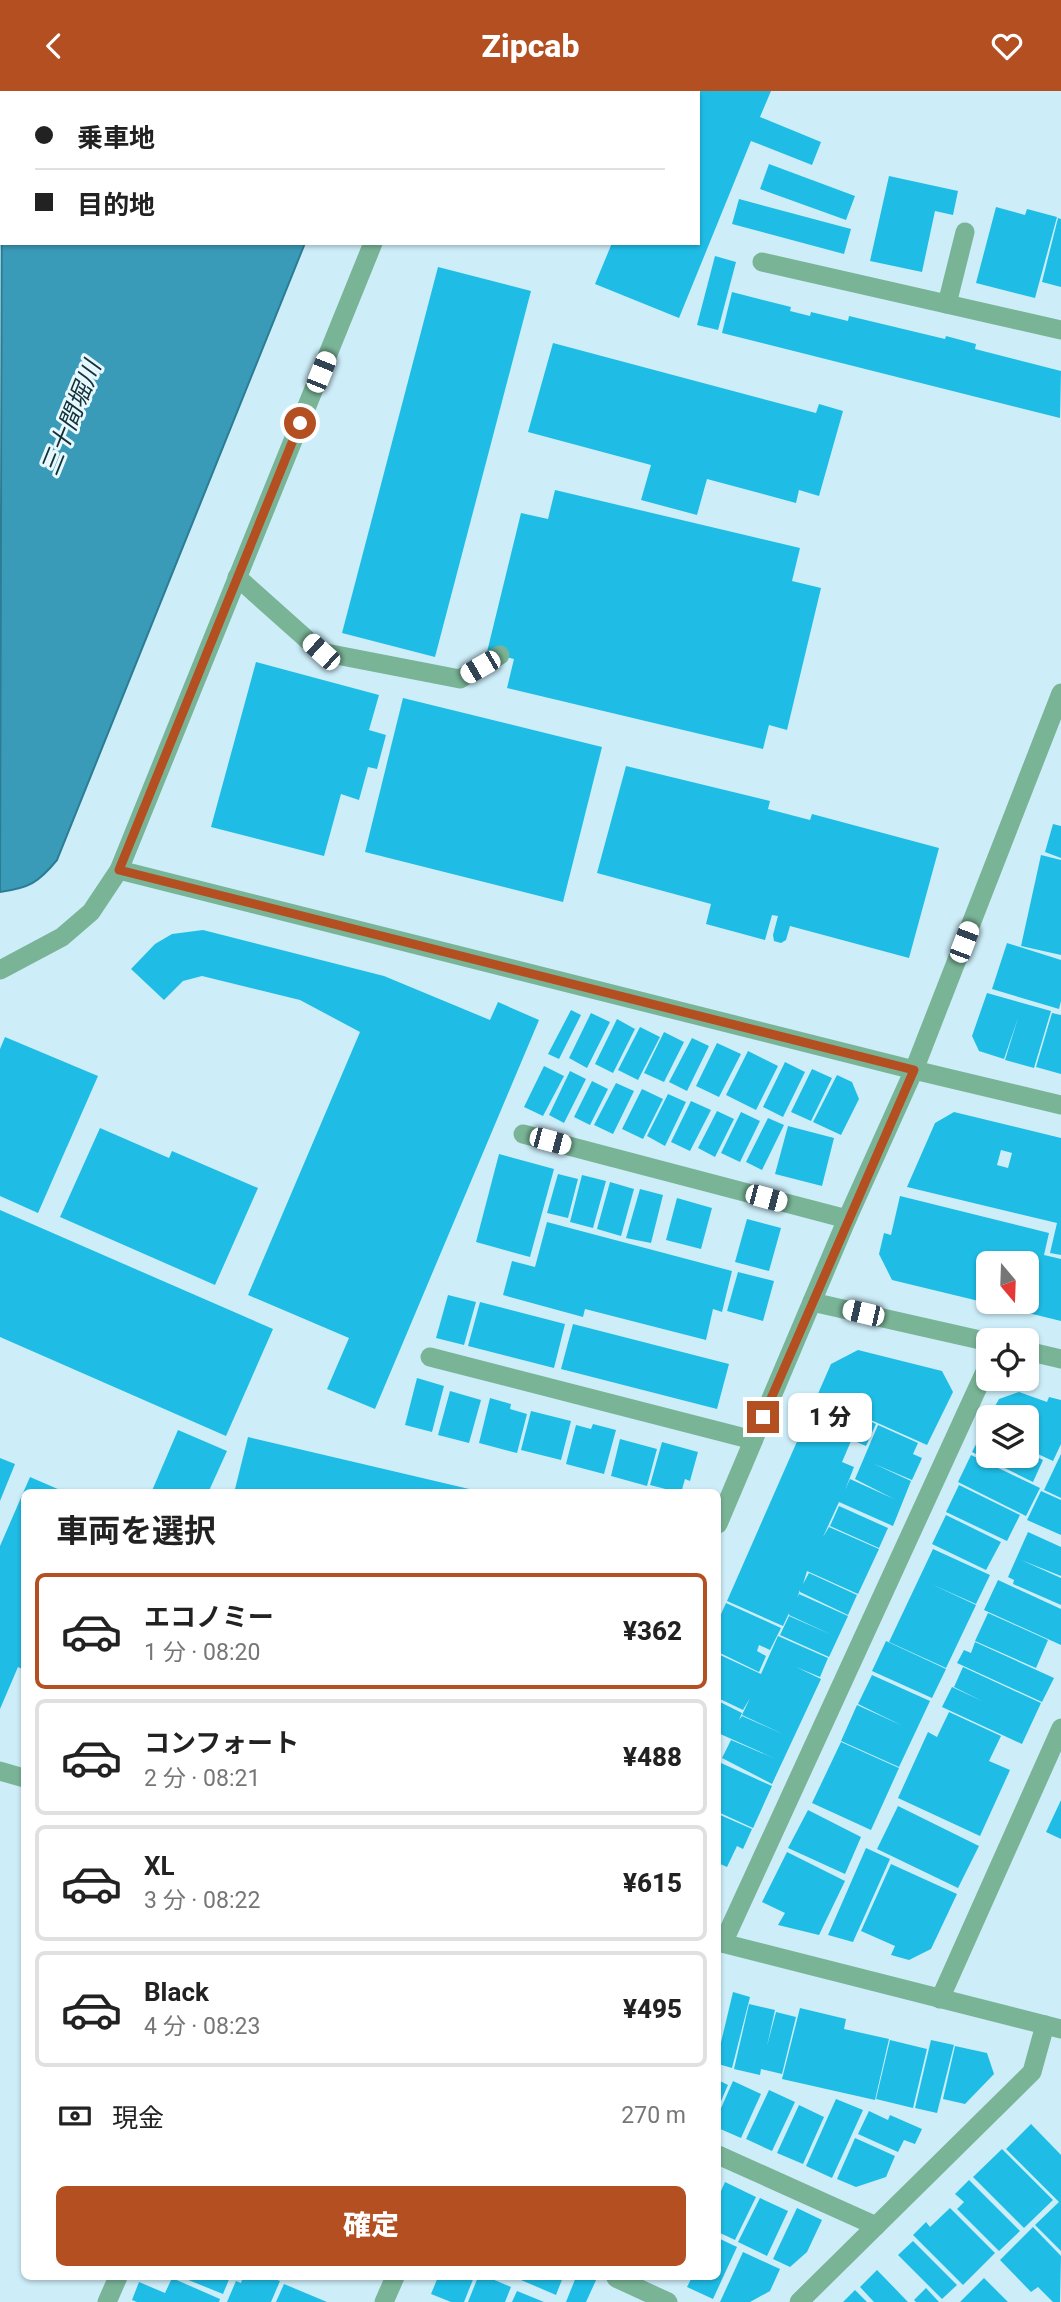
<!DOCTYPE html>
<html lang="ja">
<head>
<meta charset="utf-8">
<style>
  body { margin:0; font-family:Roboto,"Noto Sans JP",sans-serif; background:#f2f2f2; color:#222; height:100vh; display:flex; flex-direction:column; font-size:26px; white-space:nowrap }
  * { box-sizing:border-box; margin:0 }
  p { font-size:23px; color:#767676 }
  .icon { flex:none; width:38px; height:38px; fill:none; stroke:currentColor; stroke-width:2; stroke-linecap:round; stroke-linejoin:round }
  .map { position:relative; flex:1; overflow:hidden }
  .sheet { position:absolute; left:21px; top:1398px; width:700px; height:791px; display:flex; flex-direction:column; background:#fff; border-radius:10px; box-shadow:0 2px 5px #0004 }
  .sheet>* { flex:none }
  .hud { position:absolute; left:0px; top:0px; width:700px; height:154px; box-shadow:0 2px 5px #0004; display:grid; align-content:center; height:154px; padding:0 35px; background:#fff }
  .needle { width:46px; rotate:161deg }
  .tools { position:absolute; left:976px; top:1160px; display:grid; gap:14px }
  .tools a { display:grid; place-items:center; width:63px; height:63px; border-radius:10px; background:#fff; box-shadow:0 2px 5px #0004; font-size:35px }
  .end { position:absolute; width:32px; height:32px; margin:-16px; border:9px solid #b44f22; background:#fff; box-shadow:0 0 0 4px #fff }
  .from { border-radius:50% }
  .bubble { position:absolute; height:49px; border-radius:10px; background:#fff; box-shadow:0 2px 5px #0004; font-size:23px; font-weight:800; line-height:49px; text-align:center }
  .car { position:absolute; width:21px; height:42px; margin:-21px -10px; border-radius:9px; box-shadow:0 0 5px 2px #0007; background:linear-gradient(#fff 24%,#345 0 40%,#fff 0 76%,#345 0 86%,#fff 0) }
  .hud b { display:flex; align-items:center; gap:24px; height:66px; font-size:26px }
  .hud b+b { border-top:2px solid #e0e0e0 }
  .hud i { width:18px; height:18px; background:#222 }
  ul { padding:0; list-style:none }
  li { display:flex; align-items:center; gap:21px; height:116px; margin:0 14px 10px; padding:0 21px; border:4px solid #e0e0e0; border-radius:10px }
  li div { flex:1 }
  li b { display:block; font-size:26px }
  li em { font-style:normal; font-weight:800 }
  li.current { border-color:#b44f22 }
  li>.icon { width:63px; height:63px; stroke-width:1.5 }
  h2 { padding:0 35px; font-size:32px; line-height:84px }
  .pay { display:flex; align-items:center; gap:18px; height:77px; padding:0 35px; font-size:26px }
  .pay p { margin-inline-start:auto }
  .action { display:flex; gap:14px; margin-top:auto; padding:14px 35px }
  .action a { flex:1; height:80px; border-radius:10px; background:#b44f22; color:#fff; font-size:28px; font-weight:800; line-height:80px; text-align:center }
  header { display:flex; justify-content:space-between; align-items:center; height:91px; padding:0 35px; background:#b44f22; color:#fff; font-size:32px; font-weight:800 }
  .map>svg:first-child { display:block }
  .water { fill:#3a9bb8; stroke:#2c7c94; stroke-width:2 }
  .building { fill:#1fbde6; fill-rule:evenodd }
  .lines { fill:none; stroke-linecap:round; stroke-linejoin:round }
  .service { stroke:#7ab497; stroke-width:19 }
  .minor { stroke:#7ab497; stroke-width:19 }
  .route { stroke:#b44f22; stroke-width:9 }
  .labels { text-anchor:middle; stroke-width:6; stroke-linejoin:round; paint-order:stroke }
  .water-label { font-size:24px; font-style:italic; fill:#123039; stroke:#e7f8fe }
</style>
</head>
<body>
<header><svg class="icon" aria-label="back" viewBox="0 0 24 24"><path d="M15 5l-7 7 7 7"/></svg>Zipcab<svg class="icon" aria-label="heart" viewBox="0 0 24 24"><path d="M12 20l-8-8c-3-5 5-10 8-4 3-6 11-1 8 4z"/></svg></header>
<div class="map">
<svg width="1061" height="2211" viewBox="0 0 1061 2211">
  <rect width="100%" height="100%" fill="#cdeef9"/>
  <g class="water">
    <path d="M22,0H366L22,2Z"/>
    <path d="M2,50V152H305L57,769C38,792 29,797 0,801Z"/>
  </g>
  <g class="building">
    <path d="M698,0H771L760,26L821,51L812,74L751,50L679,227L595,193L612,152H698Z"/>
    <path d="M769,73L855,105L846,129L760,98Z"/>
    <path d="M889,85L958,100L953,124L935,120L922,181L870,170Z"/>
    <path d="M739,108L851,138L844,163L732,133Z"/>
    <path d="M996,116L1025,124L1027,118L1057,126L1035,207L976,192Z"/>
    <path d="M1058,127L1061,128V196L1042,191Z"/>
    <path d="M715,165L736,171L718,239L697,234Z"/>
    <path d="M438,176L531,200L435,566L342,542Z"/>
    <path d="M732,201L791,216L790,220L810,225L811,221L848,230L849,225L945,248L946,245L976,253L975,258L1061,280L1060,327L722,242Z"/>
    <path d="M553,252L816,322L819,313L843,320L819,405L799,399L796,412L707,388L697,424L641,409L651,374L528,341Z"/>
    <path d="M555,399L800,457L792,490L821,497L787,639L769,634L763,658L507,597L514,568L487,561L521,422L548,428Z"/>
    <path d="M256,571L379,604L369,639L386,644L377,678L368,676L359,709L341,703L324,765L211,736Z"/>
    <path d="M403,607L602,656L563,811L365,761Z"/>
    <path d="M626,675L770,710L768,718L810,729L812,723L939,757L909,867L790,835L786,849L781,852L774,850L773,844L778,825L772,824L765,849L706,833L711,813L597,782Z"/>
    <path d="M1053,733L1061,735V767L1045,761Z"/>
    <path d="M1041,764L1061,769V864L1021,855Z"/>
    <path d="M203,839L384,885L490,929L498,911L539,929L375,1318L327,1298L349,1247L248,1204L360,941L300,909L202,885L183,890L164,909L131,878L155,853L172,843Z"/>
    <path d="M1007,852L1061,869V910L1059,918L992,898Z"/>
    <path d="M987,902L1051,920L1034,977L1005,969L1018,927L1004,968L979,960L972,945Z"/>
    <path d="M571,919L581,924L559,968L548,963Z"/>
    <path d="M591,922L610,931L587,977L569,967Z"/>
    <path d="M1052,922L1061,924V983L1036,976Z"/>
    <path d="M617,928L635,938L613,982L595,973Z"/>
    <path d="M640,936L660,946L638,989L618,979Z"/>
    <path d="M664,941L684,951L664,991L644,982Z"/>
    <path d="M5,946L98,985L38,1122L0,1105V958Z"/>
    <path d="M692,947L709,955L687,1000L669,991Z"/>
    <path d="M717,952L741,963L719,1006L696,995Z"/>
    <path d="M748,960L778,975L756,1019L726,1004Z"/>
    <path d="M785,971L805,981L783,1026L763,1016Z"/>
    <path d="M544,975L564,985L543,1025L524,1016Z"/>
    <path d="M812,978L832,987L811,1030L791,1021Z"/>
    <path d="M570,980L586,988L564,1032L549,1024Z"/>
    <path d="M837,984L852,991L859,1008L841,1044L813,1031Z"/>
    <path d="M592,990L608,998L590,1034L574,1026Z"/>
    <path d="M616,992L634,1000L613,1043L594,1034Z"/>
    <path d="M642,998L663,1008L643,1048L622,1038Z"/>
    <path d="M668,1003L686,1011L665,1055L647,1045Z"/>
    <path d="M691,1010L711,1019L690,1060L671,1051Z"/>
    <path d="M717,1020L734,1028L715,1066L698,1057Z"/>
    <path d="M741,1021L760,1030L740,1071L721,1062Z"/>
    <path d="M954,1021L1061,1047V1164L1050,1162L1057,1132L907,1096L935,1032ZM1001,1059L1012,1062L1008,1077L997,1074Z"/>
    <path d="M768,1027L784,1034L762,1079L746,1071Z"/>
    <path d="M788,1035L834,1047L822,1095L775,1083Z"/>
    <path d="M100,1037L169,1067L172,1060L258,1097L215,1194L60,1126Z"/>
    <path d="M499,1063L554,1078L530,1166L476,1151Z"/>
    <path d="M558,1083L578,1088L568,1127L547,1122Z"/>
    <path d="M582,1084L606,1090L593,1137L570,1131Z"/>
    <path d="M610,1091L634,1098L621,1145L597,1138Z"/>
    <path d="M640,1098L663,1104L651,1152L626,1147Z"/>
    <path d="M900,1105L1049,1142L1044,1164L1061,1168V1230L892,1189L879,1163L884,1142L891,1144ZM989,1172H1027V1211H989Z"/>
    <path d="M677,1107L712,1117L701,1158L666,1149Z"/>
    <path d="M0,1119L273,1238L226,1345L0,1246Z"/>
    <path d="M747,1128L781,1137L769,1180L735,1171Z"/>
    <path d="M547,1131L732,1180L722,1221L713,1218L706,1249L585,1218L583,1226L503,1204L512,1170L535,1176Z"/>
    <path d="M738,1181L774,1190L763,1230L727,1220Z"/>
    <path d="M448,1204L476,1211L464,1254L436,1247Z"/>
    <path d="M480,1211L565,1233L554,1277L468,1255Z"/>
    <path d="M573,1233L729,1273L717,1318L561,1278Z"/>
    <path d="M858,1259L942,1280L953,1301L927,1354L817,1305L831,1273Z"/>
    <path d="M417,1287L444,1295L432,1341L405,1334Z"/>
    <path d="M450,1300L481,1309L469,1352L438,1344Z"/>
    <path d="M1019,1301L1047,1311L1049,1306L1061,1309V1353L1053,1370L1027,1358V1326H989L999,1308Z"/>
    <path d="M816,1306L876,1333L866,1355L806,1329Z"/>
    <path d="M490,1307L511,1313L510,1318L527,1323L517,1362L479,1352Z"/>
    <path d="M531,1320L571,1330L561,1369L521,1359Z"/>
    <path d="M806,1330L851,1350L842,1371L854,1376L845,1399L850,1388L894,1408L855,1388L878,1334L918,1352L913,1363L922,1367L912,1389L872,1372L911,1390L893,1435L839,1411L823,1446L829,1436L879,1458L858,1503L807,1480L803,1493L809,1482L857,1504L848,1524L800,1501V1499L797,1507L799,1503L848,1525L829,1566L780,1544L789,1525L832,1544L789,1524V1522L783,1535L727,1510Z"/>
    <path d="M593,1333L616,1339L604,1383L566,1373L576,1334L591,1338Z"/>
    <path d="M178,1339L227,1360L208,1402H151Z"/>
    <path d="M983,1340L989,1343V1365H1027V1361L1043,1369L1033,1391L972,1361Z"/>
    <path d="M248,1346L482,1401V1402H234Z"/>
    <path d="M620,1348L657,1358L647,1395L611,1385Z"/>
    <path d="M662,1351L698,1361L690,1390L685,1388L681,1402L650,1394Z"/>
    <path d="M1061,1363V1407L1044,1399Z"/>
    <path d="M971,1364L1040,1397L1026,1425L958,1391Z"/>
    <path d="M0,1367L15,1373L0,1410Z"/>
    <path d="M30,1386L67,1402H24V1573L22,1578L18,1576L0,1618V1455Z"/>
    <path d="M959,1394L1020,1424L1007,1450L946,1421Z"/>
    <path d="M1041,1400L1061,1409V1444L1027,1429Z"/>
    <path d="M839,1415L888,1437L879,1457L830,1435Z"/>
    <path d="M946,1424L1001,1451L986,1479L932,1453Z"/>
    <path d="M1028,1441L1061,1456V1485L1021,1469L1061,1487V1514L1013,1493L1014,1489L1008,1486Z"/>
    <path d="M933,1458L990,1484L976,1513L931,1493L976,1514L946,1577L889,1551Z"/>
    <path d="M998,1489L1061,1518V1554L984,1519Z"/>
    <path d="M726,1512L781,1537L770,1559L759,1554L757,1560L766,1565L759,1581L718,1561V1530Z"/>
    <path d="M988,1522L1048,1549L1036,1577L975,1550Z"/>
    <path d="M778,1545L828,1567L820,1586L796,1576L821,1588L772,1693L722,1667L731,1649L776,1668L718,1642V1610L742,1622L739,1629L742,1625L783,1643L742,1624L750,1607L743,1619L718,1607V1563L761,1583Z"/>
    <path d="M886,1550L946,1578L932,1607L872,1580Z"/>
    <path d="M975,1551L1054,1587L1042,1611L957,1572L964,1559L971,1562Z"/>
    <path d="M963,1576L1041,1612L1022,1653L942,1616L952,1596L982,1610L954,1596Z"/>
    <path d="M872,1584L930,1610L899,1676L841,1650L857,1614L903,1635L858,1613Z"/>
    <path d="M949,1621L1001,1645L989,1670L1010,1679L980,1745L898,1707L928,1641L937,1646Z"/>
    <path d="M841,1651L899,1677L871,1739L812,1712Z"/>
    <path d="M721,1672L772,1695L753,1737L718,1721V1679Z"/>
    <path d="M1061,1709V1748L1046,1741Z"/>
    <path d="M898,1715L979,1755L958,1797L877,1758Z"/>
    <path d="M808,1719L861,1746L845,1783L788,1757Z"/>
    <path d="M718,1723L752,1738L743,1758L737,1755L727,1776L718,1772Z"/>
    <path d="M866,1757L890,1768L853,1851L828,1844Z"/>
    <path d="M787,1761L845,1790L819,1844L778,1834L785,1822L762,1811Z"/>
    <path d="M891,1773L957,1803L931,1858L909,1869L891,1864L895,1855L861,1840Z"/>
    <path d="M733,1901L750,1906L732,1977L718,1973V1964Z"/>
    <path d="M749,1913L775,1919L767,1955L776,1921L796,1926L782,1983L761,1978L760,1984L734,1978Z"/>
    <path d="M800,1917L846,1928L844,1938L889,1948L875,2009L782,1988Z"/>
    <path d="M890,1949L927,1958L913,2017L876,2008Z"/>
    <path d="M931,1949L954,1954L937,2022L915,2017Z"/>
    <path d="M955,1955L987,1962L994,1983L965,2013L943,2008Z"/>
    <path d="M718,1989L728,1994L718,2017Z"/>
    <path d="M733,1990L761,2003L741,2047L718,2037V2024Z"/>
    <path d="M769,1999L795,2011L772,2060L746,2048Z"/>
    <path d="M836,2008L863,2019L832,2087L806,2075Z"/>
    <path d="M799,2014L824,2026L803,2073L777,2062Z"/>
    <path d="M869,2020L888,2029L890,2024L922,2038L915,2053L904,2049L898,2061L858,2043Z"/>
    <path d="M1031,2033L1061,2064V2160L1035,2134L1059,2111L1006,2058Z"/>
    <path d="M855,2047L895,2065L886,2086L856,2096L837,2088Z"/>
    <path d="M1002,2058L1053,2109L1024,2137L973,2086Z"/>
    <path d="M969,2089L1020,2140L999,2160L957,2118L964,2111L955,2103Z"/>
    <path d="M725,2091L756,2106L735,2149L718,2141V2107Z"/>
    <path d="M760,2107L788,2120L767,2165L738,2151Z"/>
    <path d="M797,2117L822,2129L807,2161L790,2176L773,2168Z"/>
    <path d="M950,2117L995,2162L963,2194L913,2144L926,2131L930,2136Z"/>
    <path d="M1033,2136L1061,2165L1060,2211H1053L1038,2196L1031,2201L1000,2169Z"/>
    <path d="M718,2147L737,2156L713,2208L687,2196L692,2186H718Z"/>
    <path d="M913,2150L957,2194L942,2208L898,2164Z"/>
    <path d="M743,2161L780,2178L770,2200L750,2211H720Z"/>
    <path d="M877,2179L908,2211H874L860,2196Z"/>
    <path d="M181,2186H230L223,2203Z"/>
    <path d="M243,2186H270L280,2190L271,2211H227L236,2190L241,2192Z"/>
    <path d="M438,2186H474L464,2211H451L431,2203Z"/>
    <path d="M478,2186H487L511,2196L505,2211H468Z"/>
    <path d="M514,2186H563L556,2204Z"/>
    <path d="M576,2186L597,2187L586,2211H566Z"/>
    <path d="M172,2187L220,2208L219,2211H137L132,2209L139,2191L165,2202Z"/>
    <path d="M984,2187L1008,2211H960Z"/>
    <path d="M284,2193L327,2211H276Z"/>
    <path d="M926,2197L939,2211H916L914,2209Z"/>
    <path d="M855,2199L867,2211H843Z"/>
    <path d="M517,2200L544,2211H512Z"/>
  </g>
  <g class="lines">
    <path class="service" d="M237,486L321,561L460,588L500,564"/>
    <g class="minor">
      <path d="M435,2V0"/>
      <path d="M762,171L1061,239"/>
      <path d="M947,213L965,141"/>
      <path d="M119,779L914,979L1061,1014"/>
      <path d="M0,879L62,846L91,821L119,779L373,152"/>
      <path d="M523,1043L847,1128"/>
      <path d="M812,1211L989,1251"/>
      <path d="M1027,1260L1061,1268"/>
      <path d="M430,1266L753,1349"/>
      <path d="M718,1433L847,1128L914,979L1061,602"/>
      <path d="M0,1680L24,1687"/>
      <path d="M718,1851L1061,1938"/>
      <path d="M723,1852L989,1272"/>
      <path d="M940,1908L1061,1637"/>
      <path d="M718,2064L876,2135"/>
      <path d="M616,2187L668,2211"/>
      <path d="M107,2211L118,2186"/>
      <path d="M384,2211L395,2186"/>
      <path d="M799,2211L1032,1981L1045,1934"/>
    </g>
  </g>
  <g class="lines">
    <path class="route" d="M300,332L119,779L914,979L763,1326"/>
  </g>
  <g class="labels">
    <g class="water-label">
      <text transform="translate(71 327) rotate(-68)" y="8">三十間堀川</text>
    </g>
  </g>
</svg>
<div class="tools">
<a><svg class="needle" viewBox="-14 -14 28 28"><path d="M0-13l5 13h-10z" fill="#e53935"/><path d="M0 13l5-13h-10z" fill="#767676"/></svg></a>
<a><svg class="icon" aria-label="locate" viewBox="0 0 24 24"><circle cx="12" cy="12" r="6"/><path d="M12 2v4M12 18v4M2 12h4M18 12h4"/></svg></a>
<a><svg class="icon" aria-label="layers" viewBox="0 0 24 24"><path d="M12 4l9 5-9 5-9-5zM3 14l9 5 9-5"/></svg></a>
</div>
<i class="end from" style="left:300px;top:332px"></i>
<i class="end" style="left:763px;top:1326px"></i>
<div class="bubble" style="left:788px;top:1302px;width:84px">1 分</div>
<i class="car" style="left:321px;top:281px;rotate:22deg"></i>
<i class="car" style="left:321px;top:561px;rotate:312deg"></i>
<i class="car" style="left:480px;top:576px;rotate:240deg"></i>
<i class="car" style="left:964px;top:851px;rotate:21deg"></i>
<i class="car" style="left:550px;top:1050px;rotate:105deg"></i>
<i class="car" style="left:766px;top:1107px;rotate:105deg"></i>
<i class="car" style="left:863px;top:1222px;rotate:283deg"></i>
<div class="hud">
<b><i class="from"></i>乗車地</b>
<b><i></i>目的地</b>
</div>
<section class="sheet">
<h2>車両を選択</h2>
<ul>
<li class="current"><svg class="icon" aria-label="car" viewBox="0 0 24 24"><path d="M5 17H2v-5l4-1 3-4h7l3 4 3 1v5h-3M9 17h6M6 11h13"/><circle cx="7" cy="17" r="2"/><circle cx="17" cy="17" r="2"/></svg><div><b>エコノミー</b><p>1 分 · 08:20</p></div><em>¥362</em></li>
<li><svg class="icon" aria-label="car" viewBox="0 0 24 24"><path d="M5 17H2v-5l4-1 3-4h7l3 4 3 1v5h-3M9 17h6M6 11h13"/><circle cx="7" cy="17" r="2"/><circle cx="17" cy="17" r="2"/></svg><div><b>コンフォート</b><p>2 分 · 08:21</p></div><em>¥488</em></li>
<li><svg class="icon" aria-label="car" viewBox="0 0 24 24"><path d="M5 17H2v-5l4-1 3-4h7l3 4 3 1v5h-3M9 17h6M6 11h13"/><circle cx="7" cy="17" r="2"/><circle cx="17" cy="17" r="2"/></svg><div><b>XL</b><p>3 分 · 08:22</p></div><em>¥615</em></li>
<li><svg class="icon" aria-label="car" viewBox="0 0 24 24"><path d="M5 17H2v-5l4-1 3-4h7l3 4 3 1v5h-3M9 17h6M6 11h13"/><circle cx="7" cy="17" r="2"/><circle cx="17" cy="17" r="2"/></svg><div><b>Black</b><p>4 分 · 08:23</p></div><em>¥495</em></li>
</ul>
<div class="pay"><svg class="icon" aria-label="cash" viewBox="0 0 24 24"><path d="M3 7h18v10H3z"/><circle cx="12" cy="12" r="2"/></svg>現金<p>270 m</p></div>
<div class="action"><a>確定</a></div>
</section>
</div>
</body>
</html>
